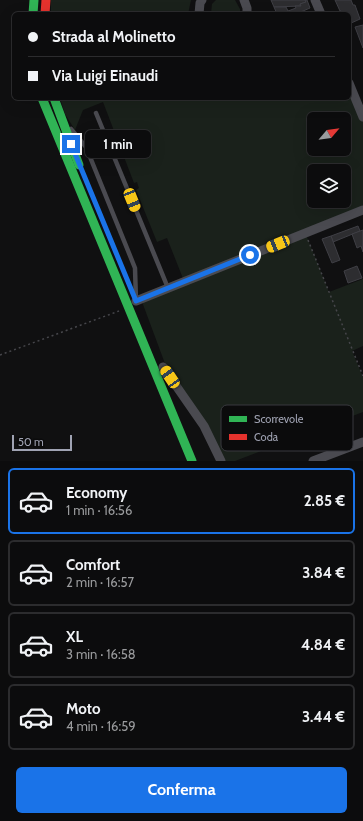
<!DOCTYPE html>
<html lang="it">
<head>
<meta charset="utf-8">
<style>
  body { margin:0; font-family:Cabin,sans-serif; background:#151516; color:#f1f3f6; height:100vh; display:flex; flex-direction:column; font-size:15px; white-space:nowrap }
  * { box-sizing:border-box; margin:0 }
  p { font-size:13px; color:#9a9b9d }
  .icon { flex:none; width:22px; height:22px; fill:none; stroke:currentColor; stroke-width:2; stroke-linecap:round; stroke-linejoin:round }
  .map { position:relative; height:461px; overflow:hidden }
  .drawer { display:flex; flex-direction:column; background:#0c0c0d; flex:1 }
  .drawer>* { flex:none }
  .banner { position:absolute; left:12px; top:12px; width:339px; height:88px; border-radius:6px; box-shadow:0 4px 16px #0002,0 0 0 1px #2c2c2e; display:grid; align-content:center; height:88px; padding:0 16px; background:#0c0c0d }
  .needle { width:26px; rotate:61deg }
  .fabs { position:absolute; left:307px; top:112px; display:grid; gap:8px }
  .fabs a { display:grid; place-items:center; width:44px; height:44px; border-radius:6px; background:#0c0c0d; box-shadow:0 4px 16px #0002,0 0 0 1px #2c2c2e; font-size:20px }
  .scale { position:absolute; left:12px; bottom:10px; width:60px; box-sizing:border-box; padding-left:4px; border:2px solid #a0a3b3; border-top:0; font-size:11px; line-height:14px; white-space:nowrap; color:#a0a3b3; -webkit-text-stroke:3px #0b0b0c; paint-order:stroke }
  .end { position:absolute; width:18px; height:18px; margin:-9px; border:5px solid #1a73e8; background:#fff; box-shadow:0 0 0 2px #fff }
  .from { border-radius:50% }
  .bubble { position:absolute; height:28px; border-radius:6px; background:#0c0c0d; box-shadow:0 4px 16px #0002,0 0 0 1px #2c2c2e; font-size:13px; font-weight:700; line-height:28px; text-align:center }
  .car { position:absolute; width:12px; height:24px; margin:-12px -6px; border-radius:5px; box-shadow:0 0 3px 1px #0007; background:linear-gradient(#f5c518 24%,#345 0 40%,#f5c518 0 76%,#345 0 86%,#f5c518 0) }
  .banner b { display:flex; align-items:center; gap:14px; height:38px; font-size:15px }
  .banner b+b { border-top:1px solid #2c2c2e }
  .banner i { width:10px; height:10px; background:#f1f3f6 }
  ul { padding:7px 0 0; list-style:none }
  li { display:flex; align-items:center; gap:12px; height:66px; margin:0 8px 6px; padding:0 8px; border:2px solid #2c2c2e; border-radius:6px }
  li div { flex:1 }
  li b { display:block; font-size:15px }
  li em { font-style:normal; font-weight:700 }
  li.selected { border-color:#1a73e8 }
  li>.icon { width:36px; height:36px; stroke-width:1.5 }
  .button { display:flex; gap:8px; margin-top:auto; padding:8px 16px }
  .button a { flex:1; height:46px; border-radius:6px; background:#1a73e8; color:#fff; font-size:16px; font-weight:700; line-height:46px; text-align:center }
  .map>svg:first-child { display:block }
  .green { fill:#1a211b; fill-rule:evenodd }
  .building { fill:#2d2d30; stroke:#3f3f45 }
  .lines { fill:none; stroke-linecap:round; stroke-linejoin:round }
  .path { stroke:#46464b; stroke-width:1.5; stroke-dasharray:2 3; stroke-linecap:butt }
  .lane { stroke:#4a4a50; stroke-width:4.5 }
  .street { stroke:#4a4a50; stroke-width:9 }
  .fast { stroke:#30b455; stroke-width:9 }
  .jam { stroke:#e5322d; stroke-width:9 }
  .route { stroke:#1a73e8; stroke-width:5 }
  .key { fill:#0b0b0c; stroke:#38393e; stroke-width:1 }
  .key-label { font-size:11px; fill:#a0a3b3 }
</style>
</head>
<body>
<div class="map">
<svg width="363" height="461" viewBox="0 0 363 461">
  <rect width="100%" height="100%" fill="#101011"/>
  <g class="green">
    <path d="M51,0H191L188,14H51Z"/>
    <path d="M216,0H235L240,9V14H211L212,4Z"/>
    <path d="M349,80L363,113V209L305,232L329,292L363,279V346L352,351L363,377V412L235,461H222L167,369L141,299L184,281L167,238L157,242L136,190L139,188L137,182L134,183L103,102L83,110L75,130L65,114L60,98H349ZM314,119H344V149H314ZM314,171H344V201H314Z"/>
  </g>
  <g class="building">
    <path d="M271,0H305L306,2L300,4L301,6L274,7Z"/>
    <path d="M305,0H307L310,8L296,14H277L274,7H286L288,11L296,8L295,6H301L300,4L306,2Z"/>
    <path d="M335,0H351L353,5H355L360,19L349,24V14H343L341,11H340Z"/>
    <path d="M363,25V48L355,27Z"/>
    <path d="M358,226L360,231L333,242L331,236Z"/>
    <path d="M363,230V252L361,246L357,248L352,234Z"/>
    <path d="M331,236L340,260L332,263L322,239Z"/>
    <path d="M357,266L362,278L348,283L344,271Z"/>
  </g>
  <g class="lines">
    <g class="path">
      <path d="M308,240L363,376"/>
      <path d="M0,355L119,311"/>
    </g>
    <g class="lane">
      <path d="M96,113L168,288"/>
      <path d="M71,129L86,147L135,268L136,301"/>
    </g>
    <g class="street">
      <path d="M244,0L247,8V14"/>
      <path d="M315,0L321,14"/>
      <path d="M199,14L200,3L202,0"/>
      <path d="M349,83L363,117"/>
      <path d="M136,301L363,210"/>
      <path d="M163,367L204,426L221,461"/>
      <path d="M313,461L363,442"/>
    </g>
    <g class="fast">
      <path d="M33,14L34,0"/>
      <path d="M42,98L192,461"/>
      <path d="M54,98L79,165"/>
    </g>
    <path class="jam" d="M45,14L46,0"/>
  </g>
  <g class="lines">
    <path class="route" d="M71,144L136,301L250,255"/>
  </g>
  <rect x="221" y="405" width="132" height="46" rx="6" class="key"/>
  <rect x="229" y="416" width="18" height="6" fill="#30b455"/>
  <rect x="229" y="434" width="18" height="6" fill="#e5322d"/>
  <g class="key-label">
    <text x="254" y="423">Scorrevole</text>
    <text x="254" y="441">Coda</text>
  </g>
</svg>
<div class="fabs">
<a><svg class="needle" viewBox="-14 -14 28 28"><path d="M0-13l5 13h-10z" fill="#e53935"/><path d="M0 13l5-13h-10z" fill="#9a9b9d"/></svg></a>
<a><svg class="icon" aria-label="layers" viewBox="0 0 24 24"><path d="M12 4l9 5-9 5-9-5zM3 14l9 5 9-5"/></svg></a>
</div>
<div class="scale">50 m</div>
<i class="end from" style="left:250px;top:255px"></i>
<i class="end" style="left:71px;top:144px"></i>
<div class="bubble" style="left:85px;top:130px;width:66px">1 min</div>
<i class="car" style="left:132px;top:200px;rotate:158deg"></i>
<i class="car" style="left:278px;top:244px;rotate:248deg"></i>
<i class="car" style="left:170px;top:377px;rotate:326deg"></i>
<div class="banner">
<b><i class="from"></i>Strada al Molinetto</b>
<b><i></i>Via Luigi Einaudi</b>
</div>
</div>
<section class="drawer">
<ul>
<li class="selected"><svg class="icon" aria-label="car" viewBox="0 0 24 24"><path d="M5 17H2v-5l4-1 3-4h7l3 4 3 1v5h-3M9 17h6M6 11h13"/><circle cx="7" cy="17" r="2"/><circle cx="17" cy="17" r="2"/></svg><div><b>Economy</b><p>1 min · 16:56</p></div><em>2.85 €</em></li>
<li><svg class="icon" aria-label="car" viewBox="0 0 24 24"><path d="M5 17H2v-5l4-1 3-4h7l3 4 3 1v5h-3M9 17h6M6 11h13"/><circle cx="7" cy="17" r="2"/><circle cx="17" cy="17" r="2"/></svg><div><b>Comfort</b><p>2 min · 16:57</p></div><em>3.84 €</em></li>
<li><svg class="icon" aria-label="car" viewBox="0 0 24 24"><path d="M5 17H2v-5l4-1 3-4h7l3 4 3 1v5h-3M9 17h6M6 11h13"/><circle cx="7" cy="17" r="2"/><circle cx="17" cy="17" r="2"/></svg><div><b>XL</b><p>3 min · 16:58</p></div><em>4.84 €</em></li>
<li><svg class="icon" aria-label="car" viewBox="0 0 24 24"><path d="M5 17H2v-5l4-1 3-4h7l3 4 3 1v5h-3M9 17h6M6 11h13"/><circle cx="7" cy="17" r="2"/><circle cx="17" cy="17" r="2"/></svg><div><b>Moto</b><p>4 min · 16:59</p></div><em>3.44 €</em></li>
</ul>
<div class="button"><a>Conferma</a></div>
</section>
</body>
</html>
